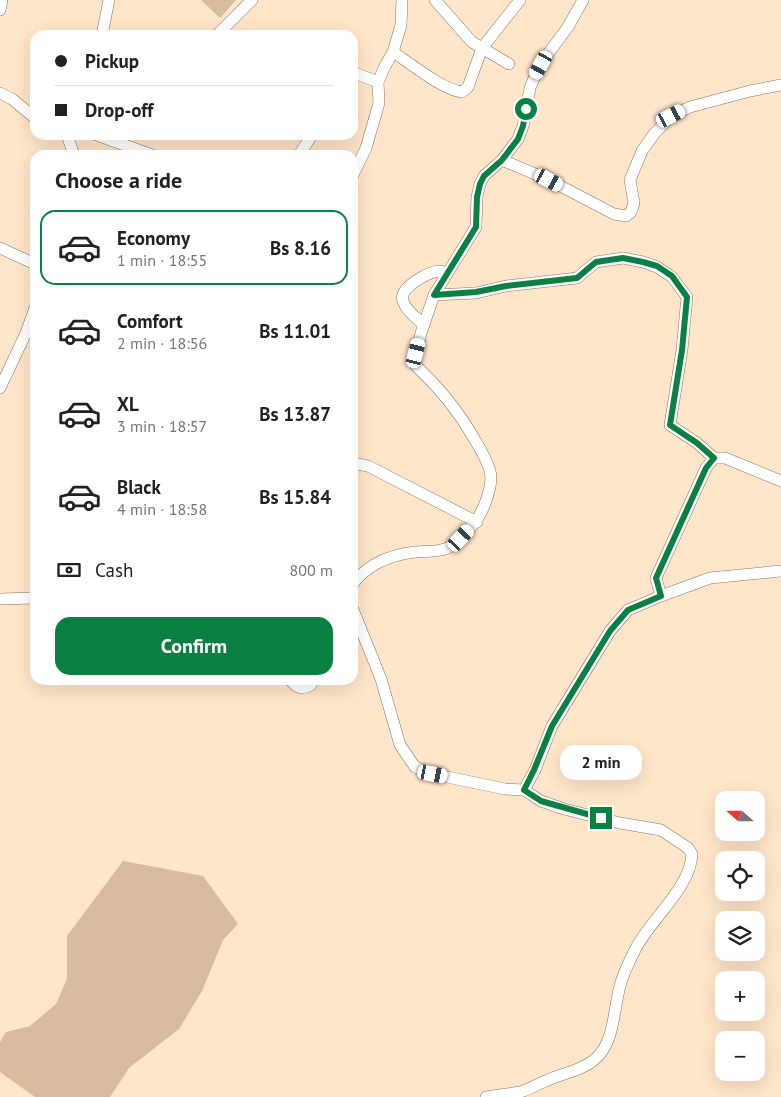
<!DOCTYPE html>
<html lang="en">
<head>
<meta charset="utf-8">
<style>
  body { margin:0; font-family:"PT Sans",sans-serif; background:#f6f6f6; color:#202124; height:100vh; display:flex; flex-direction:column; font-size:19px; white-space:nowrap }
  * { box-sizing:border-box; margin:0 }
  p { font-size:16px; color:#757577 }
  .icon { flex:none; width:28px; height:28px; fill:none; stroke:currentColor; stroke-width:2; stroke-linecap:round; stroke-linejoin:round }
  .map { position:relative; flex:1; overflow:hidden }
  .sheet { position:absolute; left:30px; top:150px; width:328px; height:535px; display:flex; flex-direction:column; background:#fff; border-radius:15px; box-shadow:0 5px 20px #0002 }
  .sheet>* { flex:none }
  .hud { position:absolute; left:30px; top:30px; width:328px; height:110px; border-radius:15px; box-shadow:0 5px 20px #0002; display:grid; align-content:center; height:110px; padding:0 25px; background:#fff }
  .needle { width:32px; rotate:291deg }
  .buttons { position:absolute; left:715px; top:791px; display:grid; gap:10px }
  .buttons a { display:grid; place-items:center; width:50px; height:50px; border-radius:10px; background:#fff; box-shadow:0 5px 20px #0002; font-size:25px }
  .end { position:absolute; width:22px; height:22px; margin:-11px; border:6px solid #0b8043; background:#fff; box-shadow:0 0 0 2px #fff }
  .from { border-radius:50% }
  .bubble { position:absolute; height:35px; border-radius:15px; background:#fff; box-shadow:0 5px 20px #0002; font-size:16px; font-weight:700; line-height:35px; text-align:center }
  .car { position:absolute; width:15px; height:30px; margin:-15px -8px; border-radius:6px; box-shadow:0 0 4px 1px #0007; background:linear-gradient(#fff 24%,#345 0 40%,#fff 0 76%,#345 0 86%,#fff 0) }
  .hud b { display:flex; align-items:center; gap:18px; height:48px; font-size:19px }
  .hud b+b { border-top:1px solid #e0e0e0 }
  .hud i { width:12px; height:12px; background:#202124 }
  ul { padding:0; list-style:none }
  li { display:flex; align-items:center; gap:15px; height:75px; margin:0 10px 8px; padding:0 15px; border:2px solid transparent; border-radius:15px }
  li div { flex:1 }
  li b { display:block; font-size:19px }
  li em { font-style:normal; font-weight:700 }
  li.active { border-color:#0b8043 }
  li>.icon { width:45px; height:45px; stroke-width:1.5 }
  h2 { padding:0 25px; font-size:22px; line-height:60px }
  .pay { display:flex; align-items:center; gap:12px; height:55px; padding:0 25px; font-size:19px }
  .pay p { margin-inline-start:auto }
  .action { display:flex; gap:10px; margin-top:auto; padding:10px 25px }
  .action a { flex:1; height:58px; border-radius:15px; background:#0b8043; color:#fff; font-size:20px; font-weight:700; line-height:58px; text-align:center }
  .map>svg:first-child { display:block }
  .green { fill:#d7bb9d }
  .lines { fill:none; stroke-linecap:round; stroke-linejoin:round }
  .minor-casing { stroke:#8b745b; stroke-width:12 }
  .minor { stroke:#fff; stroke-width:11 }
  .route { stroke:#0b8043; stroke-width:6 }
</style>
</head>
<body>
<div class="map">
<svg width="781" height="1097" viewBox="0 0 781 1097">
  <rect width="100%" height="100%" fill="#ffe5c9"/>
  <g class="green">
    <path d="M201,0H236L220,18Z"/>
    <path d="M123,861L203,876L238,924L223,940L202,991L179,1029L129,1068L110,1097H35L0,1072V1042L6,1032L30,1026L56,1004L67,979V936Z"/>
  </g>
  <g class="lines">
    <defs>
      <g id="minor">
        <path d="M435,0L472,42L509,64"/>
        <path d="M0,10L2,0"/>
        <path d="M102,35L109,0"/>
        <path d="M217,35L252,0"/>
        <path d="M393,52C410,63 443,90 462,92L468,87L482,48L520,0"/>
        <path d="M352,72L378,82"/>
        <path d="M0,93L12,99L35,118"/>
        <path d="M67,135L74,155"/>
        <path d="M97,135L152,155"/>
        <path d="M299,155L312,135"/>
        <path d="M502,160L549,180L614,214L626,216L631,212L634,203L630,180L642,151L654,134L671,116L690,107L750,91L781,85"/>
        <path d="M352,177L366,148L379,103L378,82L384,68L393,52L401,25L402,0"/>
        <path d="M0,248L35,264"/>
        <path d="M434,295L476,293L506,286L577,278L596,262L623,258L643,262L657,267L672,277L687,297L682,350L670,425L697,443L714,458H725L781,481"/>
        <path d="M424,325C417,318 406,311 403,301C398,288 428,272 439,271C442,271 444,272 446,274"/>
        <path d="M0,388L26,333L35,308"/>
        <path d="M352,463L368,466L477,522"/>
        <path d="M352,585C367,564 390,555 415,552C423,551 433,552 441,550C453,548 464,536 471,527C482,516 494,486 490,471C487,460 481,450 475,440C459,412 440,388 416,366V353L421,333L434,295L476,227L477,197L480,184L484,176L502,160L518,139L523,126L530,88L535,76L547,55L568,27L583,0"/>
        <path d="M661,596L656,578L706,468L714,458"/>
        <path d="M0,599L35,598"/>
        <path d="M352,607L381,679L400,745L415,767L433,774L505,789L524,790L541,801L564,809L620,823L661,830L688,848L692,854C691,887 651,919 636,948C630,960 623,973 620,986C613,1011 615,1043 594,1060C581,1071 563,1073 548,1080C539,1083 529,1090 520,1092C509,1094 497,1095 486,1097"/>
        <path d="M290,680C297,688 301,690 311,685L313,680"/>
        <path d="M524,790L535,770L552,726L610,631L628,610L661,596L710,578L781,571"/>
      </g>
    </defs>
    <use href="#minor" class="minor-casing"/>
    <use href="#minor" class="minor"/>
  </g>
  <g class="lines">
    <path class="route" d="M526,109L523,126L518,139L502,160L484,176L480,184L477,197L476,227L434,295L476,292L506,286L577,278L596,262L623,258L643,262L657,266L672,276L687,297L682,350L670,425L697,443L714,458L706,468L656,578L661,596L628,610L610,631L552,726L534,770L524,790L541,801L601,818"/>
  </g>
</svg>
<div class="buttons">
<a><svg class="needle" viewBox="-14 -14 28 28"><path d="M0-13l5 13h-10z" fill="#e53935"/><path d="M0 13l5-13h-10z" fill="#757577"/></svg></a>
<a><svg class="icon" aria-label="locate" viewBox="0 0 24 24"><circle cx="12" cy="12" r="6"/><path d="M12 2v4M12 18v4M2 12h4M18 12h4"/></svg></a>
<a><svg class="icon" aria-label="layers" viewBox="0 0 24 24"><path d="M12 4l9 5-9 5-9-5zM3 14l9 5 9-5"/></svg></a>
<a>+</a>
<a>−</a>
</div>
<i class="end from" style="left:526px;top:109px"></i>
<i class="end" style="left:601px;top:818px"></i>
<div class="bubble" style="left:560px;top:745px;width:82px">2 min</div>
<i class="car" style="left:541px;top:65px;rotate:209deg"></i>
<i class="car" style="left:671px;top:116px;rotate:63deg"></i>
<i class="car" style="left:549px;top:180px;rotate:118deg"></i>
<i class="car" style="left:416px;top:353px;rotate:14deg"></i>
<i class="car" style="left:461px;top:538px;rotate:43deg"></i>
<i class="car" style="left:433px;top:774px;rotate:101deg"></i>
<div class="hud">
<b><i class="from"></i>Pickup</b>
<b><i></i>Drop-off</b>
</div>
<section class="sheet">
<h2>Choose a ride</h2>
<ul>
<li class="active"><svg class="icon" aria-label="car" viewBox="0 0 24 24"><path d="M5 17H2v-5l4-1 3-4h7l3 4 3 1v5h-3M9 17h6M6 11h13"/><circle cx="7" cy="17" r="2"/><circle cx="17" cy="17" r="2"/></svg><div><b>Economy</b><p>1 min · 18:55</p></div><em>Bs 8.16</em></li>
<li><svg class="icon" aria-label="car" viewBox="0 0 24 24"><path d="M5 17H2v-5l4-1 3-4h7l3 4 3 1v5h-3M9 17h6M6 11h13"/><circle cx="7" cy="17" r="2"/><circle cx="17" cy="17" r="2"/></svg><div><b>Comfort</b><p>2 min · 18:56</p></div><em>Bs 11.01</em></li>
<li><svg class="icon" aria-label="car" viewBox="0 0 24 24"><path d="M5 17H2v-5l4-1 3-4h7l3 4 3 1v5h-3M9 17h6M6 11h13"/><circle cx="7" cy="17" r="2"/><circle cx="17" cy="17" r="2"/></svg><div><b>XL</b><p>3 min · 18:57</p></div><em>Bs 13.87</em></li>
<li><svg class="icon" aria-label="car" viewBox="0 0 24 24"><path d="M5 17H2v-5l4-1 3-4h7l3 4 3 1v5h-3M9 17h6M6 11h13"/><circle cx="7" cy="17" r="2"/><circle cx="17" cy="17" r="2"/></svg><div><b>Black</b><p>4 min · 18:58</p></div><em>Bs 15.84</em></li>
</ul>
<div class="pay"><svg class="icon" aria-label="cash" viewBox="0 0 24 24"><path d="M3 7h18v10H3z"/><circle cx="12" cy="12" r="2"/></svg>Cash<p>800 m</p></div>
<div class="action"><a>Confirm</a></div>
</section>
</div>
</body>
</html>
